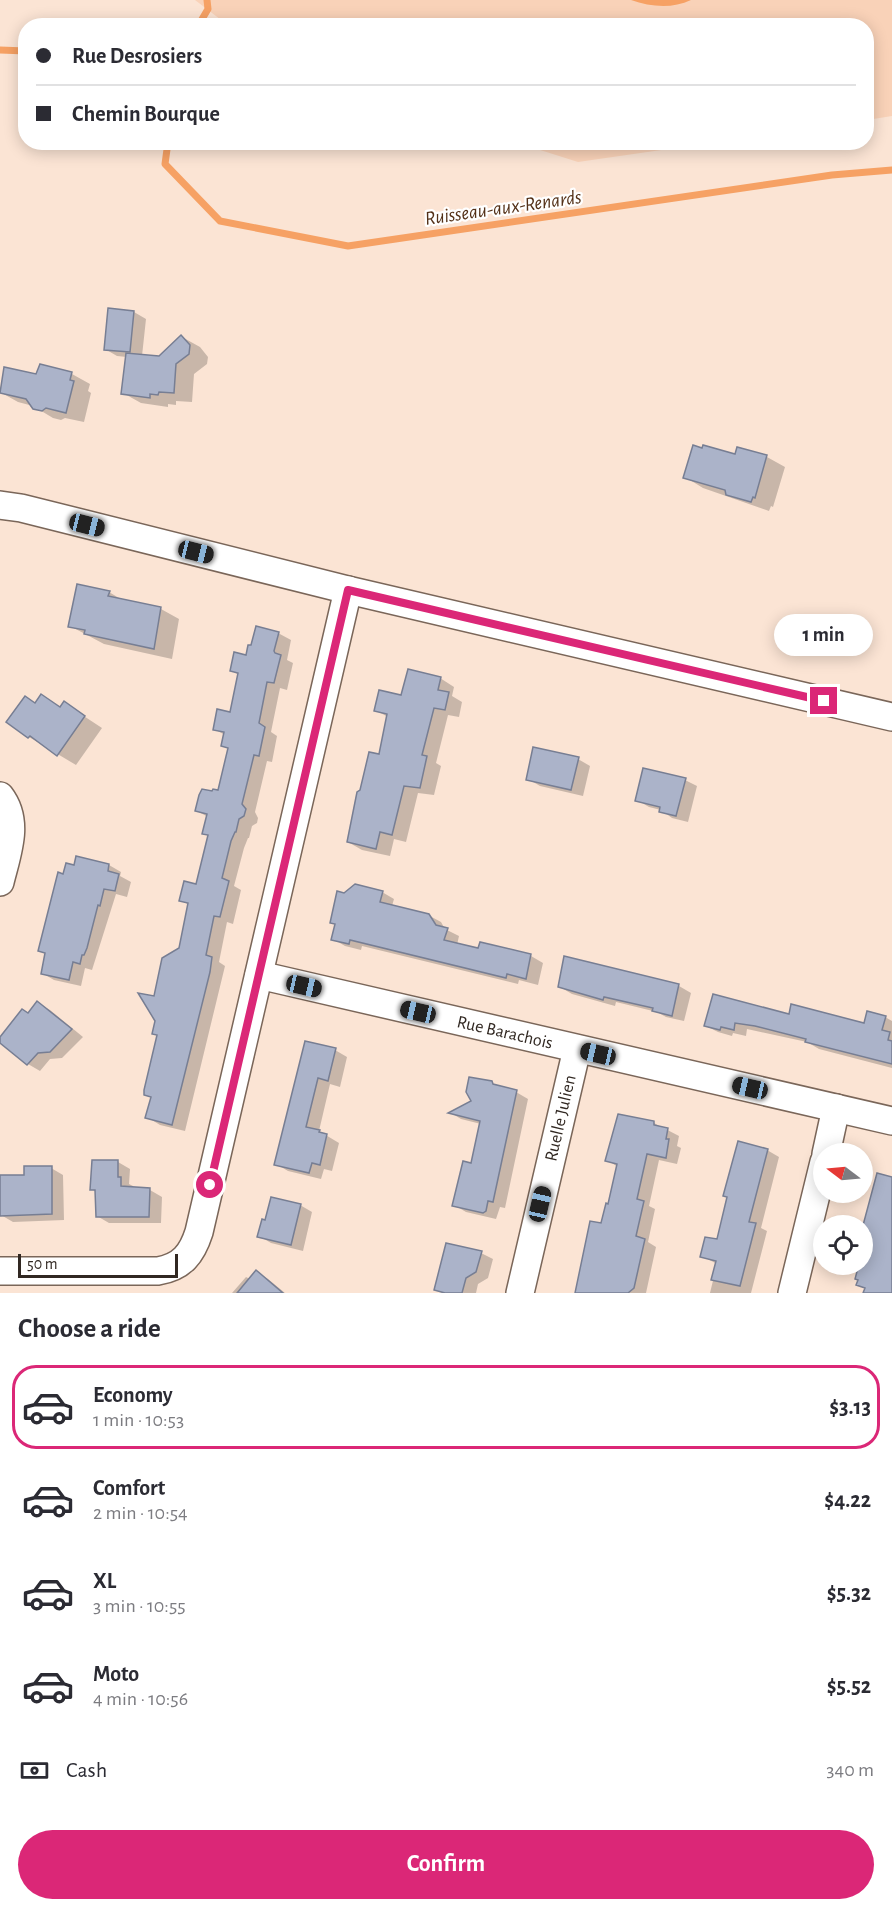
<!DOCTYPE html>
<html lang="en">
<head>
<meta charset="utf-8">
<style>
  body { margin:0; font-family:"Alegreya Sans",sans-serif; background:#f2f2f3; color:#2b2b33; height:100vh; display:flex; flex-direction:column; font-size:22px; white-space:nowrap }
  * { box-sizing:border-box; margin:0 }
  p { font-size:20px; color:#7c7c81 }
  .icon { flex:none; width:33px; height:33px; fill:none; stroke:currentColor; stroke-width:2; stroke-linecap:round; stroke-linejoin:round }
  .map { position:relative; height:1293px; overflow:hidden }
  .sheet { display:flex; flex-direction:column; background:#fff; flex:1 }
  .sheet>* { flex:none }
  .top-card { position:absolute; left:18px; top:18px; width:856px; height:132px; border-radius:24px; box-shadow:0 3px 15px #0003; display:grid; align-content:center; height:132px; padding:0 18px; background:#fff }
  .needle { width:39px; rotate:286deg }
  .buttons { position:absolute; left:813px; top:1143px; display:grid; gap:12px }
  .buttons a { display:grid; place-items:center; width:60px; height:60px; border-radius:50%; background:#fff; box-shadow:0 3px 15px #0003; font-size:30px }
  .scale { position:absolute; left:18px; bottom:15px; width:160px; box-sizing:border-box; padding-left:6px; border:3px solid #312822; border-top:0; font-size:16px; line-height:21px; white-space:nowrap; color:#312822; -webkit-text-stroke:4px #fff; paint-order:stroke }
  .end { position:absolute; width:27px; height:27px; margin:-14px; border:8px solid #db2777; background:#fff; box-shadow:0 0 0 3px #fff }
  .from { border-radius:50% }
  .bubble { position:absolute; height:42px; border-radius:21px; background:#fff; box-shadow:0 3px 15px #0003; font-size:20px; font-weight:700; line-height:42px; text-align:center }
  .car { position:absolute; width:18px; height:36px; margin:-18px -9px; border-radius:8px; box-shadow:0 0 4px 2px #0007; background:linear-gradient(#222 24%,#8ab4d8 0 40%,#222 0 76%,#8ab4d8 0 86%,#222 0) }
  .top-card b { display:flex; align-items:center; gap:21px; height:57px; font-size:22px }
  .top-card b+b { border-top:2px solid #e1e1e2 }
  .top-card i { width:15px; height:15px; background:#2b2b33 }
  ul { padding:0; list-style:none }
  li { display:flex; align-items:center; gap:18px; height:84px; margin:0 12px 9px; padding:0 6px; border:3px solid transparent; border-radius:24px }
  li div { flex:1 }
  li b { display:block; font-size:22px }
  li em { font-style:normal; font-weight:700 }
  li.current { border-color:#db2777 }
  li>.icon { width:54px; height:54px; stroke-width:1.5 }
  h2 { padding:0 18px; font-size:27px; line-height:72px }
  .pay { display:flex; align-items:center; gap:15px; height:66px; padding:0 18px; font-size:22px }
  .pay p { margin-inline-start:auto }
  .cta { display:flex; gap:12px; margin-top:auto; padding:12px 18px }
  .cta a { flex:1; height:69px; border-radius:36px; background:#db2777; color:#fff; font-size:24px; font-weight:700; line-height:69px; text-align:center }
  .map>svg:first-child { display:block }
  .green { fill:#f9d2b8 }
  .water { fill:#f6a164 }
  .shadow { fill:#0003 }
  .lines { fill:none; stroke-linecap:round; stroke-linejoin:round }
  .stream { stroke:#f6a164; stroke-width:7 }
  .building { fill:#abb3c9; stroke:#777e93; stroke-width:1.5 }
  .minor-casing { stroke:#7a6659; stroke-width:30 }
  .minor { stroke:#fff; stroke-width:27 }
  .route { stroke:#db2777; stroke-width:8 }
  .labels { text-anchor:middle; stroke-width:4.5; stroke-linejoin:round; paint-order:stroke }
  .street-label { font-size:18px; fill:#312822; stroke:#fff }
  .water-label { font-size:20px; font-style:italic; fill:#533017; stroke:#fff }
</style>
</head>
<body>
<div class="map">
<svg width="892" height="1293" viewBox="0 0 892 1293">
  <rect width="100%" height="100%" fill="#fbe4d4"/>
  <g class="green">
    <path d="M195,0H892V116L867,120V26H229Z"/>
    <path d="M518,143V142L710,143L578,162Z"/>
  </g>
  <path class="water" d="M631,0H691C672,9 651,7 631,0Z"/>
  <g class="shadow">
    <path d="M109,310L134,312L146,319L142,356L159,358L182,337L200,347L208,357L207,364L194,374L192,402L176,401V405L168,404V407L141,403L123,393L127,357L117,356L105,349Z"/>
    <path d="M41,366L72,374L90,384L88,391L91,393L84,422L65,418L61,420L53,418L33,406L18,402L0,392L5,368L37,376Z"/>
    <path d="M738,448L767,457L785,467L773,507L771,506L769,511L703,488L685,477L736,456Z"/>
    <path d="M109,592L124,601L161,609L179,619L172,659L104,644L70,626Z"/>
    <path d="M278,633L291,640L287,660L293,663L287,690L280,688L271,732L277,736L272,762L267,761L255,812L258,818L257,823L252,826L249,838H248L244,848L234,886L241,890L233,924L227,922L219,962L225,966L185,1131L160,1125L147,1117L152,1098L145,1094L159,1036L153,1033L156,1021L155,998L180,949L189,905L181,900L197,886L209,836L204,833L208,817L197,811L219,792L229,749L222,745L225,735L214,729L231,714L239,675L232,671L247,656Z"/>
    <path d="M440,678L454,687L452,696L462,702L459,717L448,715L436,763L441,766L434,795L418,793L406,842L394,839L390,856L362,850L348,842L361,791L380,756L388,717L375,710Z"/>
    <path d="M41,696L61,708L64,703L102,728L76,765L29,737L8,722L36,704Z"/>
    <path d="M578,759L590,766L583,796L540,786L528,779Z"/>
    <path d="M685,780L697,786L688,822L672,818L661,810L649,807L637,800Z"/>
    <path d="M77,858L109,865L121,872L120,876L131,882L127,897L116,894L92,970L85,968L81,986L54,980L42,973L47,954L40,950L64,876L75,867Z"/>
    <path d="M382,892L394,899L392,906L428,915L441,922L445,929L459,936L457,945L480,950L481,944L531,956L543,963L538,985L519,980L518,984L362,946L361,950L345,946L333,939L336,925L332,922L344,894Z"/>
    <path d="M565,958L679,986L691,993L684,1021L666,1017L657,1012L616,1002L615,1006L572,994L560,987Z"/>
    <path d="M38,1003L50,1010L83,1037L62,1058L50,1059L40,1071L28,1064L0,1041L29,1015Z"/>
    <path d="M790,1015L865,1024L885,1017L892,1021V1068L819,1049L807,1042L747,1029L746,1036L733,1033L732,1036L718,1032L706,1026Z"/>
    <path d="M306,1042L335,1050L347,1057L340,1087L330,1084L319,1131L339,1143L332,1171L324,1169L321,1179L288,1171L276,1164Z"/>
    <path d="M491,1083L516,1092L528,1099L505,1208L500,1207L496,1219L466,1212L454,1205L472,1165L481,1124L461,1119L451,1113L473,1102Z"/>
    <path d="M654,1123L679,1136L677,1146L681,1148L677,1164L659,1160L649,1206L655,1209L648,1242L656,1247L646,1293H575L609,1206L618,1167L607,1160Z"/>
    <path d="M767,1150L779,1157L761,1228L767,1231L751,1293H710L717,1264L702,1256L718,1241Z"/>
    <path d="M118,1162L130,1169L129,1184L133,1186V1188L150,1190L162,1197L161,1223H109L97,1216L96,1192L92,1189Z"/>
    <path d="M51,1168L63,1175L64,1220L13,1222L1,1215L0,1180L25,1177Z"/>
    <path d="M300,1205L312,1212L303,1251L271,1243L259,1236L266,1221Z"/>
    <path d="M481,1253L493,1259L488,1278L478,1284L476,1293H442L436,1290Z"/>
    <path d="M256,1272L268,1279L285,1293H232L246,1277L250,1279Z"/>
  </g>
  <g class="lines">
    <g class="stream">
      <path d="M198,26L208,9L207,0"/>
      <path d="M0,50L26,51"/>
      <path d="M168,142L165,164L220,221L348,246L832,175L892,170"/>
    </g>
  </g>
  <g class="building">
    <path d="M108,308L134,311L130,352L104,350Z"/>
    <path d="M181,335L190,345L189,354L176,364L174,393L159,392L158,395L150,394V398L121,394L126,353L159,356Z"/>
    <path d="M40,364L72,372L70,380L74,381L66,413L46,408L42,411L33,409L26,399L0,393L4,367L36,374Z"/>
    <path d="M693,445L702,448L703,445L735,454L737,447L767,455L755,498L753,497L751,502L726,495L725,490L683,478Z"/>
    <path d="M77,584L110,591L108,596L161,607L154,649L84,634L85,630L68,627Z"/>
    <path d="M256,626L279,632L274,651L275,653L281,655L274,683L267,682L259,723L265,727L259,756L254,755L242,804L246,809L244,816L239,819L236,832H235L231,841L222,878L229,881L220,917L214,916L206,955L212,957L210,972L172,1125L145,1118L151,1097L144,1095V1090L157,1035L152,1034L155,1021L138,993L154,996L162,958L179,948L188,903L179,901L184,881L196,884L208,835L202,834L207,814L195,811L199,795L202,789L212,791L213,789L218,790L228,748L221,746L224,732L213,730L217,709L230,712L238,673L230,671L234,652L246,655L248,645H251Z"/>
    <path d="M408,669L441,677L438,690L449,692L445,710L434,708L422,755L427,756L420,788L404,786L392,835L380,832L376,849L347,842L357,792L360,790L369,752L379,754L387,714L374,711L379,690L401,695Z"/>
    <path d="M41,694L60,707L64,701L85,716L57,756L30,736L28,738L6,722L25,696L35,703Z"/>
    <path d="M533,747L579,757L571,790L526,780Z"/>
    <path d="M643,768L686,778L676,816L659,812L660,807L635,801Z"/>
    <path d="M76,856L109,864L108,871L119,874L115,891L104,889L100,906L98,905L87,948L84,955H82L80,964L73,962L69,980L41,974L45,953L38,951L58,872L63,874L66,863L74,865Z"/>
    <path d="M355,884L383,891L380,902L429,914L436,925L448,928L444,940L478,948L480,942L531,954L526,979L507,974L506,978L350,940L349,944L331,940L335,924L330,923L337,891L344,893Z"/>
    <path d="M564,956L679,984L672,1016L652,1011L653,1008L604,997L603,1000L558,987Z"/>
    <path d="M713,994L789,1014L791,1004L864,1023L867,1011L886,1016L882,1030L890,1032L888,1040L892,1041V1064L805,1042L806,1039L755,1026L735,1023L734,1030L721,1027L720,1030L704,1026Z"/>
    <path d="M37,1001L72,1029L50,1052L38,1053L27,1065L0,1043V1037L22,1009L28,1013Z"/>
    <path d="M305,1041L336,1048L328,1081L318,1078L306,1127L320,1130L319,1132L327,1134L320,1165L312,1163L309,1173L274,1165Z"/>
    <path d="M469,1077L492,1081L493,1084L517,1090L493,1202L488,1201L486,1211L483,1213L452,1206L463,1161L471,1163L480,1121L448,1113L471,1101L466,1092Z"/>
    <path d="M618,1114L654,1121V1125L668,1128L666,1139H669L666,1158L647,1154L637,1199L644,1201L636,1236L645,1239L634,1288L628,1293H575L590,1221L601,1223L606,1203L608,1204L617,1164L605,1161Z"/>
    <path d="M738,1141L768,1149L749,1222L756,1223L740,1286L711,1280L716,1261L700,1257L705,1237L717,1239L727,1197L723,1196Z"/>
    <path d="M92,1160H118V1177H121V1186L150,1188L149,1217H96L95,1190H90Z"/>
    <path d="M24,1166H52V1214L0,1216V1175H24Z"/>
    <path d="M877,1173L892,1177V1293H863L865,1288L856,1285L858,1280L855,1279L859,1264H862L869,1232L862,1229Z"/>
    <path d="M271,1197L301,1204L291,1245L257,1237L262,1219L265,1220Z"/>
    <path d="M446,1243L482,1251L476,1272L466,1278L462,1293H445L434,1290Z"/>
    <path d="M256,1270L283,1293H237Z"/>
  </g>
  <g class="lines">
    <defs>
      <g id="minor">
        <path d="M0,505L21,508L348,590L892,717"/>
        <path d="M0,796C20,822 7,853 0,882"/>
        <path d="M259,975L892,1121"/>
        <path d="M826,1154L836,1108"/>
        <path d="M0,1271H158C182,1267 192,1254 199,1232L348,590"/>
        <path d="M520,1293L577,1049"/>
        <path d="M792,1293L824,1162"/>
      </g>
    </defs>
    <use href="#minor" class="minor-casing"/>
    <use href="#minor" class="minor"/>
  </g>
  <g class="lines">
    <path class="route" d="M210,1185L348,590L824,701"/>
  </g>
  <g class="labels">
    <g class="street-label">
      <text transform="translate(505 1032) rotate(13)" y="6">Rue Barachois</text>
      <text transform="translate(560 1118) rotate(-77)" y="6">Ruelle Julien</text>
    </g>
    <g class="water-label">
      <text transform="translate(503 207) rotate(-8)" y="7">Ruisseau-aux-Renards</text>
    </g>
  </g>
</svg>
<div class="buttons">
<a><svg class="needle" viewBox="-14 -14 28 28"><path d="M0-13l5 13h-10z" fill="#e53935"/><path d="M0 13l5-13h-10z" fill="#7c7c81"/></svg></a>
<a><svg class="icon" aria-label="locate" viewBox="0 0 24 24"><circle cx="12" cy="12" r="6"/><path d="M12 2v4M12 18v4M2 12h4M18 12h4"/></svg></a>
</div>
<div class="scale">50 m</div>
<i class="end from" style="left:210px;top:1185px"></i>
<i class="end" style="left:824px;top:701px"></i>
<div class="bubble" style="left:774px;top:614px;width:99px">1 min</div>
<i class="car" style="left:87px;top:525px;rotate:104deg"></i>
<i class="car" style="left:196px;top:552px;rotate:104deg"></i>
<i class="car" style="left:304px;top:986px;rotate:103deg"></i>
<i class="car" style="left:418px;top:1012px;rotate:283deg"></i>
<i class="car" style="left:598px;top:1054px;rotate:283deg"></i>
<i class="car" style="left:750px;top:1088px;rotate:283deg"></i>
<i class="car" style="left:540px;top:1204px;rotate:13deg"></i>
<div class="top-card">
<b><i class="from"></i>Rue Desrosiers</b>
<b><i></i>Chemin Bourque</b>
</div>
</div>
<section class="sheet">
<h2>Choose a ride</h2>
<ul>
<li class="current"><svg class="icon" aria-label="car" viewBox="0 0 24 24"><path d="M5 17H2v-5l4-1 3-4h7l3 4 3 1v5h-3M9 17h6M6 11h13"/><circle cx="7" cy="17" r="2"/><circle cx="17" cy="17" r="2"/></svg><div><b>Economy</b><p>1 min · 10:53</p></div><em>$3.13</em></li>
<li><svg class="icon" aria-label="car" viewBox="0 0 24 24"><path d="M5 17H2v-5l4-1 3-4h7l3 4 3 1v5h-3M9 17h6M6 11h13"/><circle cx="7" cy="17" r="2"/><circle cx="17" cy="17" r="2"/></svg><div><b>Comfort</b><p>2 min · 10:54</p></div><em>$4.22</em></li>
<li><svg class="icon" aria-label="car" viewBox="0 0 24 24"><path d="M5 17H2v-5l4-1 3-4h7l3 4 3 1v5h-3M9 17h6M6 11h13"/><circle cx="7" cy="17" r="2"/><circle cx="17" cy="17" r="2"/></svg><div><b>XL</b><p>3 min · 10:55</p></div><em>$5.32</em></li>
<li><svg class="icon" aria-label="car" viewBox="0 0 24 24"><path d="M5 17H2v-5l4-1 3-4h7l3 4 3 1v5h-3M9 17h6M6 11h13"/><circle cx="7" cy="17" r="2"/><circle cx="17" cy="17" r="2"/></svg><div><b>Moto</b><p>4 min · 10:56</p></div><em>$5.52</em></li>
</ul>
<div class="pay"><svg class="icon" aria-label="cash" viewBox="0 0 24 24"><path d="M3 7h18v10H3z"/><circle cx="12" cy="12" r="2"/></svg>Cash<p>340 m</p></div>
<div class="cta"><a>Confirm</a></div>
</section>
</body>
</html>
